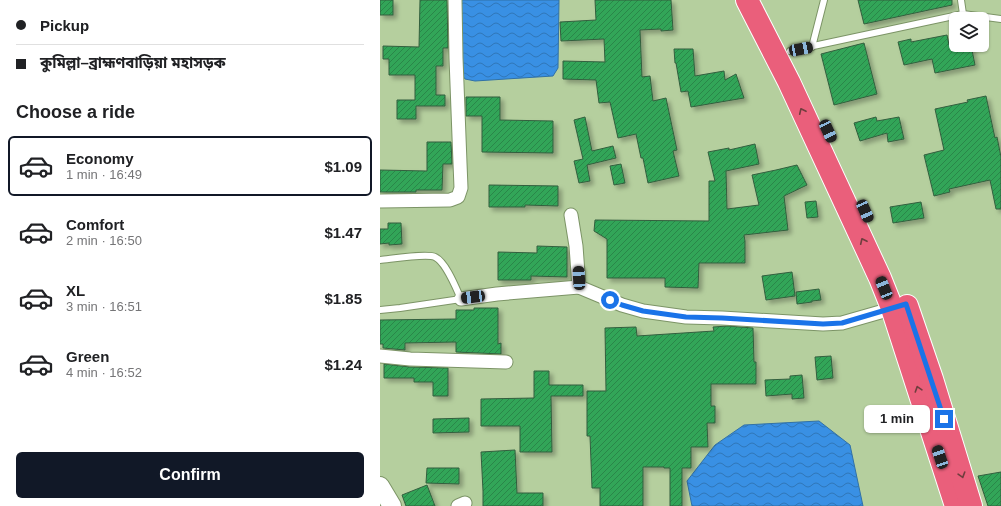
<!DOCTYPE html>
<html lang="en">
<head>
<meta charset="utf-8">
<style>
  body { margin:0; font-family:Arial,"Noto Sans Bengali",sans-serif; background:#f6f6f6; color:#202124; height:100vh; display:flex; flex-direction:column; font-size:15px; white-space:nowrap }
  * { box-sizing:border-box; margin:0 }
  p { font-size:13px; color:#757577 }
  .icon { flex:none; width:22px; height:22px; fill:none; stroke:currentColor; stroke-width:2; stroke-linecap:round; stroke-linejoin:round }
  .map { position:relative; flex:1; overflow:hidden }
  .sheet { display:flex; flex-direction:column; background:#fff; width:380px }
  .sheet>* { flex:none }
  .guide { display:grid; align-content:center; height:88px; padding:0 16px; background:#fff }
  .tools { position:absolute; left:569px; top:12px; display:grid; gap:8px }
  .tools a { display:grid; place-items:center; width:40px; height:40px; border-radius:6px; background:#fff; box-shadow:0 1px 3px #0004; font-size:20px }
  .end { position:absolute; width:18px; height:18px; margin:-9px; border:5px solid #1a73e8; background:#fff; box-shadow:0 0 0 2px #fff }
  .from { border-radius:50% }
  .bubble { position:absolute; height:28px; border-radius:6px; background:#fff; box-shadow:0 1px 3px #0004; font-size:13px; font-weight:600; line-height:28px; text-align:center }
  .car { position:absolute; width:12px; height:24px; margin:-12px -6px; border-radius:5px; box-shadow:0 0 3px 1px #0007; background:linear-gradient(#222 24%,#8ab4d8 0 40%,#222 0 76%,#8ab4d8 0 86%,#222 0) }
  .guide b { display:flex; align-items:center; gap:14px; height:38px; font-size:15px }
  .guide b+b { border-top:1px solid #e0e0e0 }
  .guide i { width:10px; height:10px; background:#202124 }
  ul { padding:0; list-style:none }
  li { display:flex; align-items:center; gap:12px; height:60px; margin:0 8px 6px; padding:0 8px; border:2px solid transparent; border-radius:6px }
  li div { flex:1 }
  li b { display:block; font-size:15px }
  li em { font-style:normal; font-weight:600 }
  li.on { border-color:#111827 }
  li>.icon { width:36px; height:36px; stroke-width:1.5 }
  h2 { padding:0 16px; font-size:18px; line-height:48px }
  .button { display:flex; gap:8px; margin-top:auto; padding:8px 16px }
  .button a { flex:1; height:46px; border-radius:6px; background:#111827; color:#fff; font-size:16px; font-weight:600; line-height:46px; text-align:center }
  main { display:flex; flex:1; min-height:0 }
  .map>svg:first-child { display:block }
  .water { fill:url(#water-waves); stroke:#3171a6 }
  .building { fill:url(#building-hatch); stroke:#335f3e; filter:url(#shadow) }
  .lines { fill:none; stroke-linecap:round; stroke-linejoin:round }
  .lane-casing { stroke:#7c9466; stroke-width:8 }
  .street-casing { stroke:#7c9466; stroke-width:15 }
  .secondary-casing { stroke:#7c9466; stroke-width:20 }
  .highway-casing { stroke:#fff; stroke-width:24 }
  .lane { stroke:#fff; stroke-width:6 }
  .street { stroke:#fff; stroke-width:13 }
  .secondary { stroke:#fff; stroke-width:18 }
  .highway { stroke:#ea5f7b; stroke-width:22 }
  .oneway { stroke:#703e3e }
  .route { stroke:#1a73e8; stroke-width:5 }
</style>
</head>
<body>
<main>
<section class="sheet">
<div class="guide">
<b><i class="from"></i>Pickup</b>
<b><i></i>কুমিল্লা–ব্রাহ্মণবাড়িয়া মহাসড়ক</b>
</div>
<h2>Choose a ride</h2>
<ul>
<li class="on"><svg class="icon" aria-label="car" viewBox="0 0 24 24"><path d="M5 17H2v-5l4-1 3-4h7l3 4 3 1v5h-3M9 17h6M6 11h13"/><circle cx="7" cy="17" r="2"/><circle cx="17" cy="17" r="2"/></svg><div><b>Economy</b><p>1 min · 16:49</p></div><em>$1.09</em></li>
<li><svg class="icon" aria-label="car" viewBox="0 0 24 24"><path d="M5 17H2v-5l4-1 3-4h7l3 4 3 1v5h-3M9 17h6M6 11h13"/><circle cx="7" cy="17" r="2"/><circle cx="17" cy="17" r="2"/></svg><div><b>Comfort</b><p>2 min · 16:50</p></div><em>$1.47</em></li>
<li><svg class="icon" aria-label="car" viewBox="0 0 24 24"><path d="M5 17H2v-5l4-1 3-4h7l3 4 3 1v5h-3M9 17h6M6 11h13"/><circle cx="7" cy="17" r="2"/><circle cx="17" cy="17" r="2"/></svg><div><b>XL</b><p>3 min · 16:51</p></div><em>$1.85</em></li>
<li><svg class="icon" aria-label="car" viewBox="0 0 24 24"><path d="M5 17H2v-5l4-1 3-4h7l3 4 3 1v5h-3M9 17h6M6 11h13"/><circle cx="7" cy="17" r="2"/><circle cx="17" cy="17" r="2"/></svg><div><b>Green</b><p>4 min · 16:52</p></div><em>$1.24</em></li>
</ul>
<div class="button"><a>Confirm</a></div>
</section>
<div class="map">
<svg width="621" height="506" viewBox="0 0 621 506">
  <defs>
    <pattern id="water-waves" width="16" height="10" patternUnits="userSpaceOnUse"><rect width="16" height="10" fill="#3990e4"/><path d="M0 5q4-4 8 0t8 0" fill="none" stroke="#2f76b8"/></pattern>
    <pattern id="building-hatch" width="6" height="6" patternUnits="userSpaceOnUse"><rect width="6" height="6" fill="#33a559"/><path d="M-1 1l2-2M0 6l6-6M5 7l2-2" fill="none" stroke="#2b8648"/></pattern>
    <filter id="shadow"><feDropShadow dx="3.5" dy="3.5" stdDeviation="2" flood-color="#0004"/></filter>
  </defs>
  <rect width="100%" height="100%" fill="#b5cf9e"/>
  <g class="water">
    <path d="M81,0H179L178,68L173,76L95,81L85,79L83,76L80,36Z"/>
    <path d="M439,421L470,445L483,506H312L307,481L335,445L364,425Z"/>
  </g>
  <g class="building">
    <rect x="0" y="0" width="13" height="15"/>
    <path d="M40,0H67L68,48H63V66H56V95H65V106H36V119H17V100H35V75H9V59H3V46L39,47Z"/>
    <path d="M215,0H291L293,30L281,31V29L260,30L262,77L270,76L273,101L286,98L297,150L293,151L299,176L268,183L263,158H261L256,134L238,138L230,102L219,103L216,80L183,79V61L225,62L224,39L181,41L180,22L216,20Z"/>
    <path d="M478,0H572V5L484,24Z"/>
    <path d="M567,35L569,45H591L595,65L555,73L552,59L524,65L518,42L531,39V42Z"/>
    <path d="M484,43L497,94L454,105L441,54Z"/>
    <path d="M294,49H313L315,76L344,71L345,80L356,74L364,98L311,107L308,91L301,92L296,63H295Z"/>
    <path d="M606,96L615,138L617,137L621,157V209H616L610,180L569,189L570,192L554,196L544,155L564,150L555,109L588,102L587,100Z"/>
    <path d="M86,97H120V120L173,121V153L102,152V116H86Z"/>
    <path d="M205,117L212,151L233,146L236,158L207,165L210,181L199,183L194,161L203,159L194,120Z"/>
    <path d="M496,117L497,121L519,117L524,139L508,142L507,133L480,141L474,123Z"/>
    <path d="M47,142H71L72,164H63L62,190H36V192H0V170L47,171Z"/>
    <path d="M375,144L379,164L346,171L347,209L379,205L372,175L396,170L417,165L427,185L404,196L408,230L364,235L365,241V263H319L318,288L285,287V278H227V239L214,231L215,220L329,221V181H335L328,152L349,148V150Z"/>
    <path d="M241,164L245,183L234,185L230,166Z"/>
    <path d="M109,185L178,186V206L145,205V207H109Z"/>
    <path d="M436,201L438,217L427,218L425,202Z"/>
    <path d="M541,202L544,218L513,223L510,207Z"/>
    <path d="M8,223H21L22,244L9,245V243L0,244V229H8Z"/>
    <path d="M157,246L187,247V277L151,276V280H118V252L157,253Z"/>
    <path d="M412,272L415,296L386,300L382,276Z"/>
    <path d="M439,289L441,300L432,301V302L417,304L416,292Z"/>
    <path d="M94,308H118V344L121,343V354L76,352V342L25,343V350L3,348V344H0V320L76,319V310H94Z"/>
    <path d="M348,326L373,328L374,362H376V384H331V406H335V423H327L328,447H311V468H302V506H290V468H284V467H263V506H220V488H212L210,436H207V391H226L225,328L256,327L257,336L334,331L333,327Z"/>
    <path d="M451,356L453,378L437,380L435,357Z"/>
    <path d="M4,364L30,367L68,368V396H53V382H34V378H4Z"/>
    <path d="M154,371H169V385H203V396H171L172,452H140V426H101V399L154,398Z"/>
    <path d="M422,375L424,398L412,399V394L386,396L385,380L410,379V376Z"/>
    <path d="M89,418V432L53,433V419Z"/>
    <path d="M135,450L137,493H163V506H103V491L101,452Z"/>
    <path d="M47,468H79V484L46,483Z"/>
    <path d="M621,472V506H608L598,476Z"/>
    <path d="M47,485L55,506H26L22,495Z"/>
  </g>
  <g class="lines">
    <defs>
      <g id="lane">
        <path d="M581,0L583,14"/>
        <path d="M432,47L444,0"/>
        <path d="M410,51L583,14L621,19"/>
        <path d="M0,260C11,259 47,253 55,257C66,262 76,288 81,299L20,308L0,310"/>
      </g>
      <g id="street">
        <path d="M0,201L70,200L78,197L81,188L80,163L76,58L75,0"/>
        <path d="M191,215L196,246L199,287L242,305L263,311L306,317L342,318L443,324L462,323L518,307"/>
        <path d="M81,299L117,294L199,287"/>
        <path d="M0,356L30,359L126,362"/>
        <path d="M78,506L85,503"/>
      </g>
      <path id="secondary" d="M0,486L12,506"/>
      <g id="highway">
        <path d="M367,0L409,82L500,278L512,308L576,506"/>
        <path d="M527,306L552,379L591,506"/>
      </g>
    </defs>
    <use href="#lane" class="lane-casing"/>
    <use href="#street" class="street-casing"/>
    <use href="#secondary" class="secondary-casing"/>
    <use href="#highway" class="highway-casing"/>
    <use href="#lane" class="lane"/>
    <use href="#street" class="street"/>
    <use href="#secondary" class="secondary"/>
    <use href="#highway" class="highway"/>
  </g>
  <defs><path id="oneway-chevron" d="M-2-3.5L2.5 0L-2 3.5" fill="none" stroke-width="1.6" stroke-linecap="round" stroke-linejoin="round"/></defs>
  <g class="oneway">
    <use href="#oneway-chevron" transform="translate(422 111) rotate(-115)"/>
    <use href="#oneway-chevron" transform="translate(483 241) rotate(-115)"/>
    <use href="#oneway-chevron" transform="translate(538 389) rotate(-108)"/>
    <use href="#oneway-chevron" transform="translate(582 475) rotate(73)"/>
  </g>
  <g class="lines">
    <path class="route" d="M230,300L242,305L263,311L306,317L342,318L443,324L462,323L526,304L564,419"/>
  </g>
</svg>
<div class="tools">
<a><svg class="icon" aria-label="layers" viewBox="0 0 24 24"><path d="M12 4l9 5-9 5-9-5zM3 14l9 5 9-5"/></svg></a>
</div>
<i class="end from" style="left:230px;top:300px"></i>
<i class="end" style="left:564px;top:419px"></i>
<div class="bubble" style="left:484px;top:405px;width:66px">1 min</div>
<i class="car" style="left:421px;top:49px;rotate:79deg"></i>
<i class="car" style="left:448px;top:131px;rotate:155deg"></i>
<i class="car" style="left:485px;top:211px;rotate:156deg"></i>
<i class="car" style="left:199px;top:278px;rotate:357deg"></i>
<i class="car" style="left:504px;top:288px;rotate:338deg"></i>
<i class="car" style="left:93px;top:297px;rotate:263deg"></i>
<i class="car" style="left:560px;top:457px;rotate:342deg"></i>
</div>
</main>
</body>
</html>
